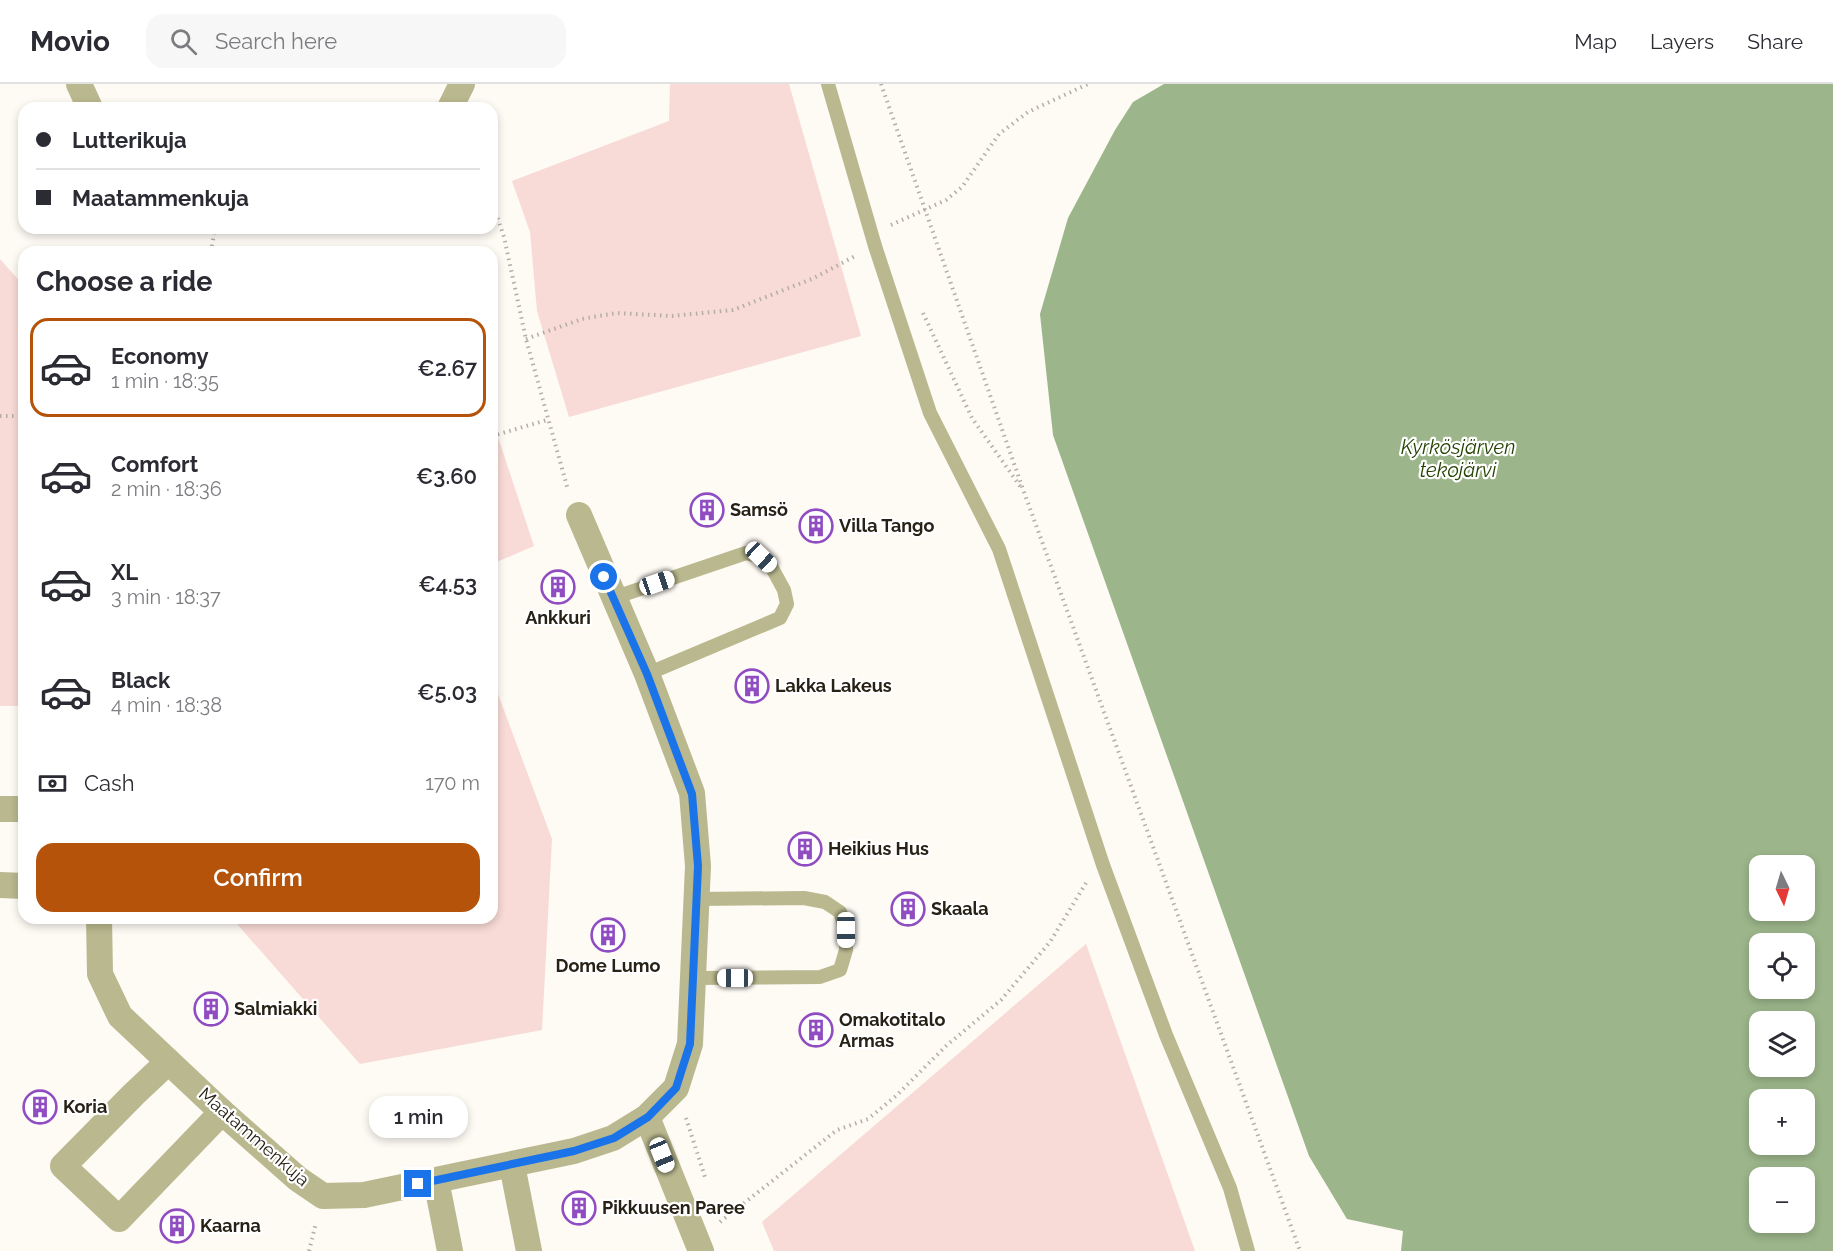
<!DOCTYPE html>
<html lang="en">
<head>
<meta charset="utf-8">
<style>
  body { margin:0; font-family:Raleway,sans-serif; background:#f7f7f7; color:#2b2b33; height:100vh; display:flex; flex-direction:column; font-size:22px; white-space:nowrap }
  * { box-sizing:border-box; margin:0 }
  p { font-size:20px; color:#7c7c81 }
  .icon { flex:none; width:33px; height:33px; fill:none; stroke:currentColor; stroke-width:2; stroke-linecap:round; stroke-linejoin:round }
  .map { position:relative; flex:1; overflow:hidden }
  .panel { position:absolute; left:18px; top:162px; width:480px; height:678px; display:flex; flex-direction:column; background:#fff; border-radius:18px; box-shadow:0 3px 9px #0003 }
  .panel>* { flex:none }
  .guide { position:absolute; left:18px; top:18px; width:480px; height:132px; border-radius:18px; box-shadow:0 3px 9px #0003; display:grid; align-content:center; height:132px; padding:0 18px; background:#fff }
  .needle { width:39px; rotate:175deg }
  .tools { position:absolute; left:1749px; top:771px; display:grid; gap:12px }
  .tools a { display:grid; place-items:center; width:66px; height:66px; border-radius:12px; background:#fff; box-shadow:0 3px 9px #0003; font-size:30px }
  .end { position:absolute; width:27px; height:27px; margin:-14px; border:8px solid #1a73e8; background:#fff; box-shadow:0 0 0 3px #fff }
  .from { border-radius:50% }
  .bubble { position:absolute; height:42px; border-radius:18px; background:#fff; box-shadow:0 3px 9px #0003; font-size:20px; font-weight:600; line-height:42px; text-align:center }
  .car { position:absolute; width:18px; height:36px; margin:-18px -9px; border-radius:8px; box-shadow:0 0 4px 2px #0007; background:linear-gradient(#fff 24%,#345 0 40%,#fff 0 76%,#345 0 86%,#fff 0) }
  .guide b { display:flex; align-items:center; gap:21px; height:57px; font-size:22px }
  .guide b+b { border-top:2px solid #e1e1e2 }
  .guide i { width:15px; height:15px; background:#2b2b33 }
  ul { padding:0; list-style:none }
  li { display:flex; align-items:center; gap:18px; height:99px; margin:0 12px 9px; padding:0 6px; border:3px solid transparent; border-radius:18px }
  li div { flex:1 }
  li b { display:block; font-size:22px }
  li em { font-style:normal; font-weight:600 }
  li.selected { border-color:#b45309 }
  li>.icon { width:54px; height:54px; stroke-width:1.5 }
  h2 { padding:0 18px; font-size:27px; line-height:72px }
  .pay { display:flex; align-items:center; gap:15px; height:66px; padding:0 18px; font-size:22px }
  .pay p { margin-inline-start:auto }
  .button { display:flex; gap:12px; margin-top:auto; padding:12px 18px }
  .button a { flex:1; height:69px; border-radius:18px; background:#b45309; color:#fff; font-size:24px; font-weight:600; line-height:69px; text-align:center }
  header { display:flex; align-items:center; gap:36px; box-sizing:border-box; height:84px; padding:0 30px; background:#fff; border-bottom:2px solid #e1e1e2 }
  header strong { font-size:28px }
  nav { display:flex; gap:33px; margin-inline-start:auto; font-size:21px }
  .search { width:420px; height:54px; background:#f7f7f7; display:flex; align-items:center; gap:15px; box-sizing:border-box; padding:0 21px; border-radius:18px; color:#7c7c81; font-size:22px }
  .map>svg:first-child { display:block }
  .green { fill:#f8dad6 }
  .water { fill:#9cb58a; fill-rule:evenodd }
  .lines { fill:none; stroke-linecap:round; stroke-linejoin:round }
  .path { stroke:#b3aea6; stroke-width:4; stroke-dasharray:1.5 4.5; stroke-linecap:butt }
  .lane { stroke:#b9b88e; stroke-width:14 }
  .street { stroke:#b9b88e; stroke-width:26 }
  .route { stroke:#1a73e8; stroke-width:8 }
  .labels { text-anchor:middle; stroke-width:4.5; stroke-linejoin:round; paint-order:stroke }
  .poi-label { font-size:18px; font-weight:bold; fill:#272116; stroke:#fff; text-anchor:start }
  .street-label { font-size:18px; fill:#272116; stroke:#fff }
  .water-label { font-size:20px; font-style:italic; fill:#244200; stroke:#fff }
</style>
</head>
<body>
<header>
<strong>Movio</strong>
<div class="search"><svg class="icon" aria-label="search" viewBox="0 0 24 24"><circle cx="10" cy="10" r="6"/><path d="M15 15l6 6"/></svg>Search here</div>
<nav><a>Map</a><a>Layers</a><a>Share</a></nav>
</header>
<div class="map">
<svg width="1833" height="1167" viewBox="0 0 1833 1167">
  <rect width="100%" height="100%" fill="#fefaf4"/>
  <g class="green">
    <path d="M670,0H789L861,252L569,333L537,227L530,148L512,97L669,37Z"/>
    <path d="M0,175L24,202V622H0Z"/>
    <path d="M492,335L534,462L492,480Z"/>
    <path d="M492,594L552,755L542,946L360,980L237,840V834H492Z"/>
    <path d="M1086,860L1195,1167H774L762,1138Z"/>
  </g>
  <path class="water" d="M1164,0H1833V1167H1401L1403,1147L1347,1135L1309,1072L1053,351L1040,230L1068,134L1115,46L1133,18ZM1760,782H1804V826H1760ZM1760,860H1804V904H1760ZM1760,938H1804V982H1760ZM1760,1016H1804V1060H1760ZM1760,1094H1804V1138H1760Z"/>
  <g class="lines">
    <g class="path">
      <path d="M881,0L1024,408L1300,1167"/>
      <path d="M492,117L504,153L526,255L568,406"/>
      <path d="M891,141L946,116L962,103L999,50L1028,28L1088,0"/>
      <path d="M211,168L215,144"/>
      <path d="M923,229L972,334L1022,405"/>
      <path d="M526,255L582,235L616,229L672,232L733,226L814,194L857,171"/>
      <path d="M0,332H24"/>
      <path d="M492,352L547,336"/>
      <path d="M686,1034L705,1093"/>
      <path d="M720,1138L837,1046L868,1035L896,1012L946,962L1001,916L1050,858L1086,799"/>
      <path d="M309,1167L316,1139"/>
    </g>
    <g class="lane">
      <path d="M828,0L875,162L930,329L999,465L1103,781L1166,951L1230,1104L1248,1167"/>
      <path d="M613,514L746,469L761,473L772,484L784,506L787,520L780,534L647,590"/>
      <path d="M693,894L820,893L840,886L846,866V846L840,828L825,818L804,814L697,815"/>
    </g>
    <g class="street">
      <path d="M79,0L90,24"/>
      <path d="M450,24L462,0"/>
      <path d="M0,725H24"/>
      <path d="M0,801L24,802"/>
      <path d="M99,834L100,890L120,932L222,1028L298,1095L323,1112L364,1111L574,1067L613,1054L647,1033L676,1004L690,960L698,782L692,709L647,590L579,431"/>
      <path d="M168,978L134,1010L63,1082L119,1135L222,1028"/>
      <path d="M647,1033L701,1167"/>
      <path d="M512,1081L529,1167"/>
      <path d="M436,1096L450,1167"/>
    </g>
  </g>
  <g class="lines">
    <path class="route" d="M418,1100L574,1067L614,1054L648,1033L676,1004L690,960L698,782L692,710L647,590L604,493"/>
  </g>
  <defs>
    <symbol id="building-ring" viewBox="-11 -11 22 22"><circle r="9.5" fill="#fff" stroke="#904dc2" stroke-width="1.5"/><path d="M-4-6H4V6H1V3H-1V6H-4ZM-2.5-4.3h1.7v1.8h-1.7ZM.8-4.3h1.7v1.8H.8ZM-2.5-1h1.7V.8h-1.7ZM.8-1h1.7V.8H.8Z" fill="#904dc2"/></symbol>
  </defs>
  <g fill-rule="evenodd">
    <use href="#building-ring" x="688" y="407" width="38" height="38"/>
    <use href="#building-ring" x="797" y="423" width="38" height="38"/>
    <use href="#building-ring" x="539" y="484" width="38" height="38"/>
    <use href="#building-ring" x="733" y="583" width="38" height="38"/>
    <use href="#building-ring" x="786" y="746" width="38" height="38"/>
    <use href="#building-ring" x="889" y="806" width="38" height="38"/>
    <use href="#building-ring" x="589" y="832" width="38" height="38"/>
    <use href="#building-ring" x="192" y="906" width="38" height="38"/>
    <use href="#building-ring" x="797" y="927" width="38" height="38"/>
    <use href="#building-ring" x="21" y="1004" width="38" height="38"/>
    <use href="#building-ring" x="560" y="1105" width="38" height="38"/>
    <use href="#building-ring" x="158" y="1123" width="38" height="38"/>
  </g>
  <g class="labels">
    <g class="poi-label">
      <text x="730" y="432">Samsö</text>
      <text x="839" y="448">Villa Tango</text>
      <text x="558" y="540" text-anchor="middle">Ankkuri</text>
      <text x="775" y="608">Lakka Lakeus</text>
      <text x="828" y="771">Heikius Hus</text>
      <text x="931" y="831">Skaala</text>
      <text x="608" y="888" text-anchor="middle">Dome Lumo</text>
      <text x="234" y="931">Salmiakki</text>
      <text x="839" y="942">Omakotitalo<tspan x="839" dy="21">Armas</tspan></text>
      <text x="63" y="1029">Koria</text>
      <text x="602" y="1130">Pikkuusen Paree</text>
      <text x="200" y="1148">Kaarna</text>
    </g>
    <g class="street-label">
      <text transform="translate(254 1053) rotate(41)" y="6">Maatammenkuja</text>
    </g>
    <g class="water-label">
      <text x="1458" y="370">Kyrkösjärven<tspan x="1458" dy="23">tekojärvi</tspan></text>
    </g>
  </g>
</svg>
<div class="tools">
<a><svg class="needle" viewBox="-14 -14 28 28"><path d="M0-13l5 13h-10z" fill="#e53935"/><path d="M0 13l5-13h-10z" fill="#7c7c81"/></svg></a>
<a><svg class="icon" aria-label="locate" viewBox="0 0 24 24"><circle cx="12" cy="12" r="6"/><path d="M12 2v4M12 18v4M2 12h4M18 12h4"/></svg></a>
<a><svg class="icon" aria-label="layers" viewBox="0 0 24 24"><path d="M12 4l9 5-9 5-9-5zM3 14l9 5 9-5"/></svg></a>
<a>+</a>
<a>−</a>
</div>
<i class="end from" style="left:604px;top:493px"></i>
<i class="end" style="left:418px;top:1100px"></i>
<div class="bubble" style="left:369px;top:1012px;width:99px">1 min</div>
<i class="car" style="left:761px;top:473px;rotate:133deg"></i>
<i class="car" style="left:657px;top:499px;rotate:71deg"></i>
<i class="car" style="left:846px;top:846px;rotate:180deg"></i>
<i class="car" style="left:735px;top:894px;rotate:270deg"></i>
<i class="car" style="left:662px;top:1071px;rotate:158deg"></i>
<div class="guide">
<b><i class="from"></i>Lutterikuja</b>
<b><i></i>Maatammenkuja</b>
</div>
<section class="panel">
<h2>Choose a ride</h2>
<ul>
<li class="selected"><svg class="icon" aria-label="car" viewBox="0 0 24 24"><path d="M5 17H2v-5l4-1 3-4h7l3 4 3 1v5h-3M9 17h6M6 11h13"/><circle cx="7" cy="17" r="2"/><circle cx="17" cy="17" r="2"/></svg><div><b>Economy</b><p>1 min · 18:35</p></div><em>€2.67</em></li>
<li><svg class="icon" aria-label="car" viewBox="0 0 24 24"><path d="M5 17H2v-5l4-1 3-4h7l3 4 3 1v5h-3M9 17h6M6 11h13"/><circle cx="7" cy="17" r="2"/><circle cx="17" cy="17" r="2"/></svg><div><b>Comfort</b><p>2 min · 18:36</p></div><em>€3.60</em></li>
<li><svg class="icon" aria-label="car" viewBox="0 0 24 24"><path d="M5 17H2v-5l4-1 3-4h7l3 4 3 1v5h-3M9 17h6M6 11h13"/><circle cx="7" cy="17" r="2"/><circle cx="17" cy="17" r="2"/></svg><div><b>XL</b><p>3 min · 18:37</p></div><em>€4.53</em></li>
<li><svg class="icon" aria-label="car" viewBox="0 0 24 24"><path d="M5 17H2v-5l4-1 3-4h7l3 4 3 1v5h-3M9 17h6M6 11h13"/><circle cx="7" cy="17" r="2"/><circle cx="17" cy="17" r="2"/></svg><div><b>Black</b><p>4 min · 18:38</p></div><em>€5.03</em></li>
</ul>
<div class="pay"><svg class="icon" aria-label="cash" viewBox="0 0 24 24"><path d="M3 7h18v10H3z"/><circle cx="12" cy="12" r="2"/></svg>Cash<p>170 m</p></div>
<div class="button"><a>Confirm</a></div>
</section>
</div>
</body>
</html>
